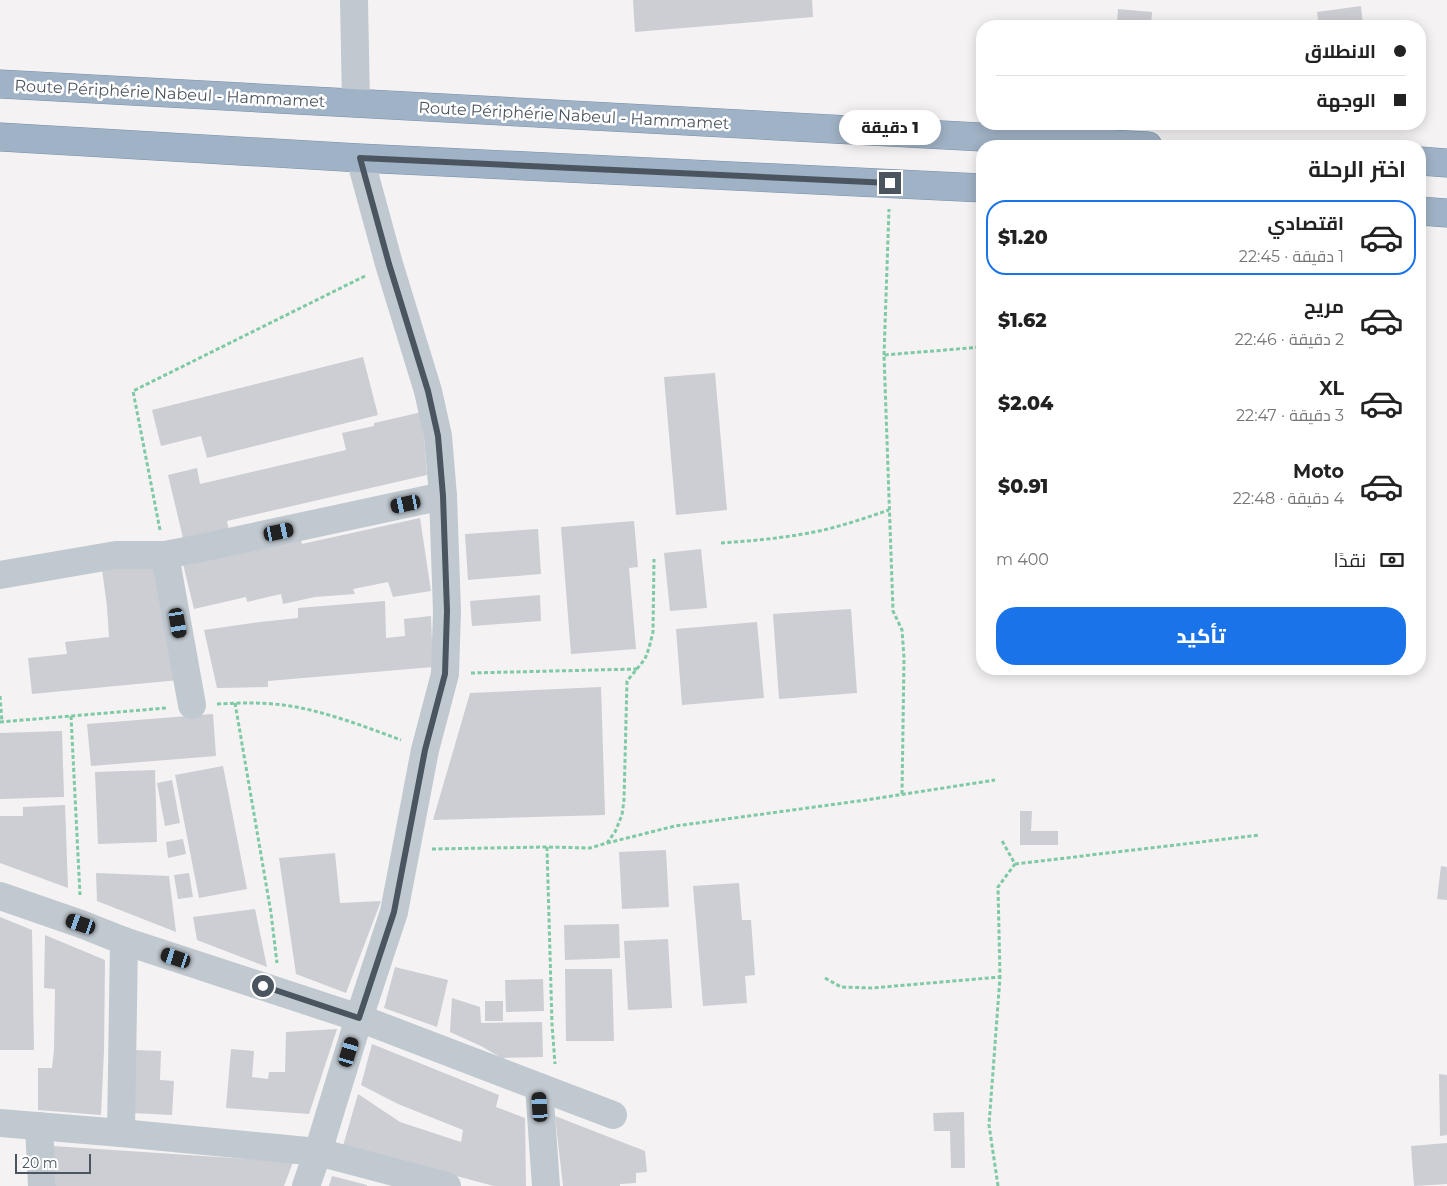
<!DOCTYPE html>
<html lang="ar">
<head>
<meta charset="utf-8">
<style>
  body { margin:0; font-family:Montserrat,Cairo,sans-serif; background:#f6f6f6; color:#222; direction:rtl; height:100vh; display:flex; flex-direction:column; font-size:19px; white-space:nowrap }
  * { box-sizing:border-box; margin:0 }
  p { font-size:16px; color:#767676 }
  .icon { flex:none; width:28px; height:28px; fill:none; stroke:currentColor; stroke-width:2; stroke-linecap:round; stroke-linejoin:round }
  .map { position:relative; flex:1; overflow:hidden; direction:ltr }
  .drawer { position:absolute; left:976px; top:140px; width:450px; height:535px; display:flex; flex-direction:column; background:#fff; border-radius:20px; box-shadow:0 2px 12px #0003; direction:rtl }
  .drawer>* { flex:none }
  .top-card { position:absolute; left:976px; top:20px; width:450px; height:110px; border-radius:20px; box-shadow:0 2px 12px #0003; direction:rtl; display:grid; align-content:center; height:110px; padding:0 20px; background:#fff }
  .scale { position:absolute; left:15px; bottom:12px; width:76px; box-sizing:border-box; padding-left:5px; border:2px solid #4b555f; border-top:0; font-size:14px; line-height:18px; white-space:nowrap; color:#4b555f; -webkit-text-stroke:4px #fff; paint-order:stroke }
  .end { position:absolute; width:22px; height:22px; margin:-11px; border:6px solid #4b555f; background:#fff; box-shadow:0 0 0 2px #fff }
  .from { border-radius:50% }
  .bubble { position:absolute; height:35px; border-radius:18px; background:#fff; box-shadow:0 2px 12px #0003; font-size:16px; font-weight:800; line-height:35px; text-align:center; direction:rtl }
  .car { position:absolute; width:15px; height:30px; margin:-15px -8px; border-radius:6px; box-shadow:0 0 4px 1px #0007; background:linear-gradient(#222 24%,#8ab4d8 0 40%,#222 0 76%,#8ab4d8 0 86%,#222 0) }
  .top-card b { display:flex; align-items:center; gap:18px; height:48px; font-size:19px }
  .top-card b+b { border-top:1px solid #e0e0e0 }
  .top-card i { width:12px; height:12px; background:#222 }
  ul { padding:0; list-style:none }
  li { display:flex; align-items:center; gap:15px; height:75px; margin:0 10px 8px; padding:0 10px; border:2px solid transparent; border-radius:20px }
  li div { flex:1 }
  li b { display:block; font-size:19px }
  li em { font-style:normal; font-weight:800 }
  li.current { border-color:#1a73e8 }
  li>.icon { width:45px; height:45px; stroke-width:1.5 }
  h2 { padding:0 20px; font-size:22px; line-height:60px }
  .pay { display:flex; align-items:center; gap:12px; height:55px; padding:0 20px; font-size:19px }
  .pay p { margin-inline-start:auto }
  .cta { display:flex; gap:10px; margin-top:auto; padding:10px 20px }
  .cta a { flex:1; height:58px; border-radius:20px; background:#1a73e8; color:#fff; font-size:20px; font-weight:800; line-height:58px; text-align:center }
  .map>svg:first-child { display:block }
  .building { fill:#ccced4 }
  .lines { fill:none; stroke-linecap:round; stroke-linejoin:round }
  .trunk-casing { stroke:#788fa9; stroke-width:29 }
  .path { stroke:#7ecaa5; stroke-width:3; stroke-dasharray:4 2.5; stroke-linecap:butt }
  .minor { stroke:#c1c9d0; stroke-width:28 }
  .trunk { stroke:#a0b2c6; stroke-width:28 }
  .route { stroke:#4b555f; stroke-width:6 }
  .labels { text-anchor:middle; stroke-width:5; stroke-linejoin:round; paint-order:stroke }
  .street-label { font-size:16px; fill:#4b555f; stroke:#fff }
</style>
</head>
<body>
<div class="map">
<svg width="1447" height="1186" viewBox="0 0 1447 1186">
  <rect width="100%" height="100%" fill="#f4f2f2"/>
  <g class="building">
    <path d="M633,0H812L813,17L635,32Z"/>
    <path d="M1361,6L1363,26H1319L1317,12Z"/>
    <path d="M1118,9L1152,12L1151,26H1117Z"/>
    <path d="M363,357L378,415L207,458L201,436L161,446L152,410Z"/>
    <path d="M715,373L727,510L676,515L664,377Z"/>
    <path d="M422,412L427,475L227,521L229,531L184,542L168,475L197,468L200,484L346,450L342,433L374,426V423Z"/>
    <path d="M420,518L431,591L393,597L388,582L353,589L355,594L315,597L283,604L281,594L247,602L246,597L194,609L183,564L300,537L302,544Z"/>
    <path d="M634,521L638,567L629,568L636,649L571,654L561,527Z"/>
    <path d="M538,529L541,574L468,580L465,534Z"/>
    <path d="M701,549L707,608L670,611L664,553Z"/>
    <path d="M154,562L179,680L32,694L28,658L67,654L65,642L109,637L107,607L102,569Z"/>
    <path d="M540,595L541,621L472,626L470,601Z"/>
    <path d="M385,601L386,638L405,636L404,619L431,616L433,667L268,681V687L217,688L204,630L260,622L298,618V608Z"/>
    <path d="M851,609L857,693L779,699L773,614Z"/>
    <path d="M757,622L764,698L682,705L676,629Z"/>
    <path d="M601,687L605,815L433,820L470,693Z"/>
    <path d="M213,714L216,756L91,766L87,724Z"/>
    <path d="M62,731L64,797L0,799V733Z"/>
    <path d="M223,766L247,889L199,898L175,775Z"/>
    <path d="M155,770L157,842L98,844L95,772Z"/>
    <path d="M172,780L180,823L165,826L157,783Z"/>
    <path d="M65,805L68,888L0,863V816H23V807Z"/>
    <path d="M1020,811H1032L1031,831H1058V845H1020Z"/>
    <path d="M183,839L186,854L168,858L166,842Z"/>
    <path d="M666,850L669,907L622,909L619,852Z"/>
    <path d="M335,853L340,903L381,901L346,993L296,974L279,858Z"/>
    <path d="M1441,866L1447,867V900L1437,899Z"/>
    <path d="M96,873L169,876L176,932L97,901Z"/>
    <path d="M189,873L193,897L178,899L174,875Z"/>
    <path d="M739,883L742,920H751L755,975L745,976L747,1003L703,1006L693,886Z"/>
    <path d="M255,909L267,967L197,940L193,917Z"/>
    <path d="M0,917L32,930L34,1050H0Z"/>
    <path d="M619,924L620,958L565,960L564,925Z"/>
    <path d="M45,935L105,960L104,1051L101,1115L38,1110V1068H52L54,1050L55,989L44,988Z"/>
    <path d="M668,939L672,1008L628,1010L624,941Z"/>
    <path d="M395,967L448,980L437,1027L384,1008Z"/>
    <path d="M565,969H612L614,1041H566Z"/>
    <path d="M543,979L544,1011L506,1012L505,980Z"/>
    <path d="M452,998L480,1007L481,1023L542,1022L543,1057L501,1058L483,1047L450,1032Z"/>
    <rect x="485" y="1001" width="18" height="20"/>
    <path d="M337,1029L309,1114L226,1108L231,1049L254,1051L252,1077L268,1079L269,1072H285L286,1032Z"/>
    <path d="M372,1044L499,1095L496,1107L525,1118L526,1186H494L343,1146L358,1094L400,1122L461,1142L463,1130L398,1104L361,1085Z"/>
    <path d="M135,1050L161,1051L160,1080L174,1081L172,1115L132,1113Z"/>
    <path d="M1439,1074L1447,1075V1135L1440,1136Z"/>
    <path d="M964,1112L965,1168H951L950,1131H934L933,1113Z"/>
    <path d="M555,1116L645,1151L647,1172L636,1173V1183L620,1184V1186H563Z"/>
    <path d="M1447,1143V1184L1414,1186L1411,1146Z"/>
    <path d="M53,1146L293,1162L284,1186H56Z"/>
    <path d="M332,1176L367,1185V1186H329Z"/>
  </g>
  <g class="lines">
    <defs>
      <g id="trunk">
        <path d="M0,84L1148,146"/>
        <path d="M0,137L360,158L982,188"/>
        <path d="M1420,161L1447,163"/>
        <path d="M1420,211L1447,213"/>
      </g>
    </defs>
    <use href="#trunk" class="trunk-casing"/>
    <g class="path">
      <path d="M884,355L889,209"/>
      <path d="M160,530L133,391L365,276"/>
      <path d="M721,543C752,541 783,538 814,532C840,527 865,518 889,510"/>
      <path d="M471,673L637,669"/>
      <path d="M0,696L2,722"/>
      <path d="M235,703L271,913L277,963"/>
      <path d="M217,704C239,703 261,702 283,705C322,710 363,726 401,740"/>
      <path d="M71,716L80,895"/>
      <path d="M0,722L166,708"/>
      <path d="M902,794L904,658L902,630L893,611L884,355L982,347"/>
      <path d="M607,843L675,826L866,800L995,780"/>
      <path d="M547,847L552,1024L555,1064"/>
      <path d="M432,849L547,847L590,848L607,843L615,832L622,815L624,800L627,681L645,659L649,648L653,632L654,559"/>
      <path d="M1015,864L1260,835"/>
      <path d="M825,978L841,987L872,988L1000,977"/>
      <path d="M998,1186L989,1125L1000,977L998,887L1015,864L1001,839"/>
    </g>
    <g class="minor">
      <path d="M354,0L356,103"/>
      <path d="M165,555L192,705"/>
      <path d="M0,575L116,555H165L206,547L443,496"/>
      <path d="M0,896L81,924L124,941L359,1018L613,1115"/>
      <path d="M539,1087L546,1186"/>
      <path d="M0,1123L121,1133L318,1152L447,1186"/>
      <path d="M39,1126L42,1186"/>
      <path d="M121,1133L124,941"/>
      <path d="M306,1186L318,1152L359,1018L394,912L425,750L445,674L447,611L443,496L438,436L428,391L389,264L360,158"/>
    </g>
    <use href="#trunk" class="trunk"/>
  </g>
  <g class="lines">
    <path class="route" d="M263,986L359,1018L394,912L425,750L445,674L447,611L443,496L438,436L428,391L389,264L360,158L890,183"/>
  </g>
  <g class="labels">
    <g class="street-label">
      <text transform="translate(170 93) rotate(3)" y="6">Route Périphérie Nabeul - Hammamet</text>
      <text transform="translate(574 115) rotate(3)" y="6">Route Périphérie Nabeul - Hammamet</text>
    </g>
  </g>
</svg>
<div class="scale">20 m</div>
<i class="end from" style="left:263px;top:986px"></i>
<i class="end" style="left:890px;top:183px"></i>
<div class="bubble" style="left:839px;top:110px;width:102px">1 دقيقة</div>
<i class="car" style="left:406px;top:504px;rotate:258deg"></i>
<i class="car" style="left:279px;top:532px;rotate:78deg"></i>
<i class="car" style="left:178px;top:623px;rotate:170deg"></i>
<i class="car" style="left:81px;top:924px;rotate:289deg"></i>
<i class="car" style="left:176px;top:958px;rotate:288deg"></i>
<i class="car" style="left:349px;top:1052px;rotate:17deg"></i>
<i class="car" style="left:540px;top:1107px;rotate:356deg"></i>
<div class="top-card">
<b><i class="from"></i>الانطلاق</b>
<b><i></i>الوجهة</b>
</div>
<section class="drawer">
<h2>اختر الرحلة</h2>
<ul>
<li class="current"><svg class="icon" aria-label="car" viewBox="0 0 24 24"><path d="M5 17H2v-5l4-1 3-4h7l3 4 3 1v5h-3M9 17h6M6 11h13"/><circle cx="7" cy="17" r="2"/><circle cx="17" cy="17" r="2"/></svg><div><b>اقتصادي</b><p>1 دقيقة · 22:45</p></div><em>$1.20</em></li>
<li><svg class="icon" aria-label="car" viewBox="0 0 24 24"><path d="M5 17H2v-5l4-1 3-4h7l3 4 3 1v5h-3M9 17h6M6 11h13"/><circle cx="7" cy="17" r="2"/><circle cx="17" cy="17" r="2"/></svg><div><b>مريح</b><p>2 دقيقة · 22:46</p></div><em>$1.62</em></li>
<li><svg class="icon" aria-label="car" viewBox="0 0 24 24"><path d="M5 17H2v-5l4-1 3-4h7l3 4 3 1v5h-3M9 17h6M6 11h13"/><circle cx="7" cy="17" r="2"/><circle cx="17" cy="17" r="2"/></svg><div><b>XL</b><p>3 دقيقة · 22:47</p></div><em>$2.04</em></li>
<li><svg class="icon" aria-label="car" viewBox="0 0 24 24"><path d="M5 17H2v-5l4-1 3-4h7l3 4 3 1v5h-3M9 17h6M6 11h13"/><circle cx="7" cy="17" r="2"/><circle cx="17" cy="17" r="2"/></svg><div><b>Moto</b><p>4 دقيقة · 22:48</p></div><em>$0.91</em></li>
</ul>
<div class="pay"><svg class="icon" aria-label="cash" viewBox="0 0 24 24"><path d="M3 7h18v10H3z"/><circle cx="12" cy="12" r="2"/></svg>نقدًا<p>400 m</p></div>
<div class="cta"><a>تأكيد</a></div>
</section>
</div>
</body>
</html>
